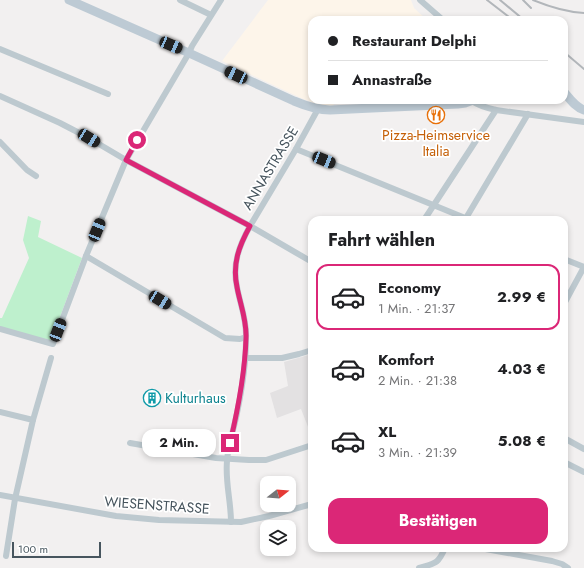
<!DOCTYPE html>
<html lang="de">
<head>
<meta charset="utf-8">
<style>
  body { margin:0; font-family:Jost,sans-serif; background:#f6f6f6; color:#202124; height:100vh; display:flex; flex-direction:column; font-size:15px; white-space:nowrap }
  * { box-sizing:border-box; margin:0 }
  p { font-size:13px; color:#757577 }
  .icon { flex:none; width:22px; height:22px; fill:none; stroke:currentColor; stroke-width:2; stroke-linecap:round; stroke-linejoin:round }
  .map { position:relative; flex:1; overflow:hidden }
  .details { position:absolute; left:308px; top:216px; width:260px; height:336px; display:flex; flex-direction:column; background:#fff; border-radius:12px; box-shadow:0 2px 6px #0003 }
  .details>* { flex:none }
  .top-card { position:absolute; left:308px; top:16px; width:260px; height:88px; border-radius:12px; box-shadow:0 2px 6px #0003; display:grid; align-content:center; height:88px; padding:0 20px; background:#fff }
  .needle { width:26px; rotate:73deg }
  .buttons { position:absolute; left:260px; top:476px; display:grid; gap:8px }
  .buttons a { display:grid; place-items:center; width:36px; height:36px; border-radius:8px; background:#fff; box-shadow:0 2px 6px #0003; font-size:20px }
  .scale { position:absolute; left:12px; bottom:10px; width:89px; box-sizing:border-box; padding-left:4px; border:2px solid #47555e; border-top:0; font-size:11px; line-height:14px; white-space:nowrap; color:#47555e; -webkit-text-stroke:3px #fff; paint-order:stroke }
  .end { position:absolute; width:18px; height:18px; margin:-9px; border:5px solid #db2777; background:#fff; box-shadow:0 0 0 2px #fff }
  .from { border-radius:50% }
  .bubble { position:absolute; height:28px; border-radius:12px; background:#fff; box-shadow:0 2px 6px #0003; font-size:13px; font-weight:700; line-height:28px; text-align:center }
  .car { position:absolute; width:12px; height:24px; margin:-12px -6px; border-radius:5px; box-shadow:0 0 3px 1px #0007; background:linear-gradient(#222 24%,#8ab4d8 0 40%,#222 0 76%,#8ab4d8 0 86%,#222 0) }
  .top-card b { display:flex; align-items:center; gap:14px; height:38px; font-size:15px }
  .top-card b+b { border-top:1px solid #e0e0e0 }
  .top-card i { width:10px; height:10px; background:#202124 }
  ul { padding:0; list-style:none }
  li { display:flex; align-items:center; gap:12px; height:66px; margin:0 8px 6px; padding:0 12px; border:2px solid transparent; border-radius:12px }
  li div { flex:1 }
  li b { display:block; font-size:15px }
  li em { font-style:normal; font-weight:700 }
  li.on { border-color:#db2777 }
  li>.icon { width:36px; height:36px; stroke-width:1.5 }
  h2 { padding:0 20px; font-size:18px; line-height:48px }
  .action { display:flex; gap:8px; margin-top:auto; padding:8px 20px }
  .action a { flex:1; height:46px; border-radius:12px; background:#db2777; color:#fff; font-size:16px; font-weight:700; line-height:46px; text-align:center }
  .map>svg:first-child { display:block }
  .commercial { fill:#fdf5ea }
  .education { fill:#e3e1e2 }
  .green { fill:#bef0cd }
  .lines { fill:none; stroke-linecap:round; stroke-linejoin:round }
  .minor { stroke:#bdc9cf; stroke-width:6 }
  .secondary { stroke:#bdcad4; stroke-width:9 }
  .rail { stroke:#b2b6ba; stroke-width:2 }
  .route { stroke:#db2777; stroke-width:5 }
  .labels { text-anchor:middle; stroke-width:3.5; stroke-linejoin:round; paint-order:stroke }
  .food-label { font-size:14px; fill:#c56008; stroke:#fff }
  .street-label { font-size:14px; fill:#47555e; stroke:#fff }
  .culture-label { font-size:14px; fill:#0d838f; stroke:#fff; text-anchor:start }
</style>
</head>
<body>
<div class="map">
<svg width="584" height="568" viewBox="0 0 584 568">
  <rect width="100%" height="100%" fill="#f2f0f0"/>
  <path class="commercial" d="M268,0H411L414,8L427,20H312V100H335L333,107L321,106L301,98L222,61Z"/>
  <path class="education" d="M312,354V437L301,409L277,418L270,393L288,386L284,362Z"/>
  <path class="green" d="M28,216L41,221L38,237L82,258L51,341L0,328V318H2L29,258L23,240Z"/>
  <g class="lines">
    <g class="minor">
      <path d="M180,0L211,15"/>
      <path d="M420,0L443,20"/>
      <path d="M0,49L108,94"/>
      <path d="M0,96L60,123L87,137L126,160L250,226L312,262"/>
      <path d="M472,101C479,106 487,108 496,110L584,122"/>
      <path d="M0,142L27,170L36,176"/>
      <path d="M296,149L470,220"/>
      <path d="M466,218L528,114"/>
      <path d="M424,220L496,110"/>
      <path d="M86,256L225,338L240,339L246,337"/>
      <path d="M564,259L584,267"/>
      <path d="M564,304L584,267"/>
      <path d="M0,329L53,344L86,256L126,160L189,53L192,46L221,0"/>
      <path d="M245,358H282L299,354L312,350"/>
      <path d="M0,412L33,420L15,499L6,556"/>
      <path d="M33,420L51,358"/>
      <path d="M564,438L584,449"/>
      <path d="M130,443L216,458L249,460H266L312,445"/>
      <path d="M564,462L584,472"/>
      <path d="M0,495L116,516L159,520L241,522L269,516L312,504"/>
      <path d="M231,522C231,501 225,482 227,461C228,445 234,429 237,413C242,389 246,363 246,338C247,320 240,304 237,287C232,264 239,246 250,226L296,149L318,109"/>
      <path d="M480,548L552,561L562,564L568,568"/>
      <path d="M419,568C436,563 438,564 445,548"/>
    </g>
    <g class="secondary">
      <path d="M69,0L189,53L294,101C306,106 317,110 330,110L458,104L465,103L473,100"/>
      <path d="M564,92C570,99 575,107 584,110"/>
    </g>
    <g class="rail">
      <path d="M487,0L513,20"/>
      <path d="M500,0L524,20"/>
      <path d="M523,0L531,8"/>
      <path d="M533,0C550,7 566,12 584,13"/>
      <path d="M564,52L584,69"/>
    </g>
  </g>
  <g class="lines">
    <path class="route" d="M137,140L126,160L250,226C239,246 232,264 237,287C240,304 247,320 246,338C245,373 238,409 230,443"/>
  </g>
  <defs>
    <symbol id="restaurant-ring" viewBox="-11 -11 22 22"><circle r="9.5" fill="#fff" stroke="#e8710a" stroke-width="1.5"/><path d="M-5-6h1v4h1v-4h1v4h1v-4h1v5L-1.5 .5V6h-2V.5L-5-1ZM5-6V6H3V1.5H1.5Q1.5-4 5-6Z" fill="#e8710a"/></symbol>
    <symbol id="building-ring" viewBox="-11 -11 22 22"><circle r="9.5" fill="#fff" stroke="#0f9aa8" stroke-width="1.5"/><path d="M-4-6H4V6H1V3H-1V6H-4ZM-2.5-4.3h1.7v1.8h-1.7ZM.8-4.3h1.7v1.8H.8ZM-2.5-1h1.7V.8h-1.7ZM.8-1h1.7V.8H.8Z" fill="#0f9aa8"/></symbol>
  </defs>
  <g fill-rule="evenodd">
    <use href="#restaurant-ring" x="426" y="105" width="20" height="20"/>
    <use href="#building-ring" x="142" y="388" width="20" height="20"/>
  </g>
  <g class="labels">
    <g class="food-label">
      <text x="436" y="140">Pizza-Heimservice<tspan x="436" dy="16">Italia</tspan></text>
    </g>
    <g class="street-label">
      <text transform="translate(270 168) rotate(-59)" y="5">ANNASTRASSE</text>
      <text transform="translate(157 505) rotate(4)" y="5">WIESENSTRASSE</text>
    </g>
    <g class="culture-label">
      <text x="165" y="403">Kulturhaus</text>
    </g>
  </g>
</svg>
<div class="buttons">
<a><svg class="needle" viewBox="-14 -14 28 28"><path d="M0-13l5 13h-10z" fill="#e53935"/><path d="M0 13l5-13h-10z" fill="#757577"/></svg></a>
<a><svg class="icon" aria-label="layers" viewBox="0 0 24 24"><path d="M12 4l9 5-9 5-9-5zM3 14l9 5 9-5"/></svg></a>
</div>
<div class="scale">100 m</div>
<i class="end from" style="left:137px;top:140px"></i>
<i class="end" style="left:230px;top:443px"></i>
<div class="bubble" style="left:142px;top:429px;width:74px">2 Min.</div>
<i class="car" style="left:171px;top:45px;rotate:113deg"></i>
<i class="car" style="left:236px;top:75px;rotate:295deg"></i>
<i class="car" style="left:89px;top:138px;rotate:121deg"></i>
<i class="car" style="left:324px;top:160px;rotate:112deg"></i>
<i class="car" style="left:97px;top:230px;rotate:22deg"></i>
<i class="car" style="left:160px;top:300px;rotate:121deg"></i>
<i class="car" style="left:58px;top:330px;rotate:21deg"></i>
<div class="top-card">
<b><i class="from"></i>Restaurant Delphi</b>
<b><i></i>Annastraße</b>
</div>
<section class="details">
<h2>Fahrt wählen</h2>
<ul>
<li class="on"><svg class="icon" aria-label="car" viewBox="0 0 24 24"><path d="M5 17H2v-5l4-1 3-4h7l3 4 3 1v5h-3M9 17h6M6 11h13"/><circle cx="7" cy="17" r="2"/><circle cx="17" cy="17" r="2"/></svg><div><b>Economy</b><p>1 Min. · 21:37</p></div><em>2.99 €</em></li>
<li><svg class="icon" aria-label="car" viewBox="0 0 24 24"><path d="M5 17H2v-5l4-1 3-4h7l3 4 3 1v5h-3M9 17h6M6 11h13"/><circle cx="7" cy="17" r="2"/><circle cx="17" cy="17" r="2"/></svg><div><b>Komfort</b><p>2 Min. · 21:38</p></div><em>4.03 €</em></li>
<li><svg class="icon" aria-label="car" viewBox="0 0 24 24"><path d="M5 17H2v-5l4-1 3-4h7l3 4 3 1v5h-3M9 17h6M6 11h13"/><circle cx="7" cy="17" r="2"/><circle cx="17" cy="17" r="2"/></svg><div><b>XL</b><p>3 Min. · 21:39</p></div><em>5.08 €</em></li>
</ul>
<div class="action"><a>Bestätigen</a></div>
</section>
</div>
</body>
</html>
